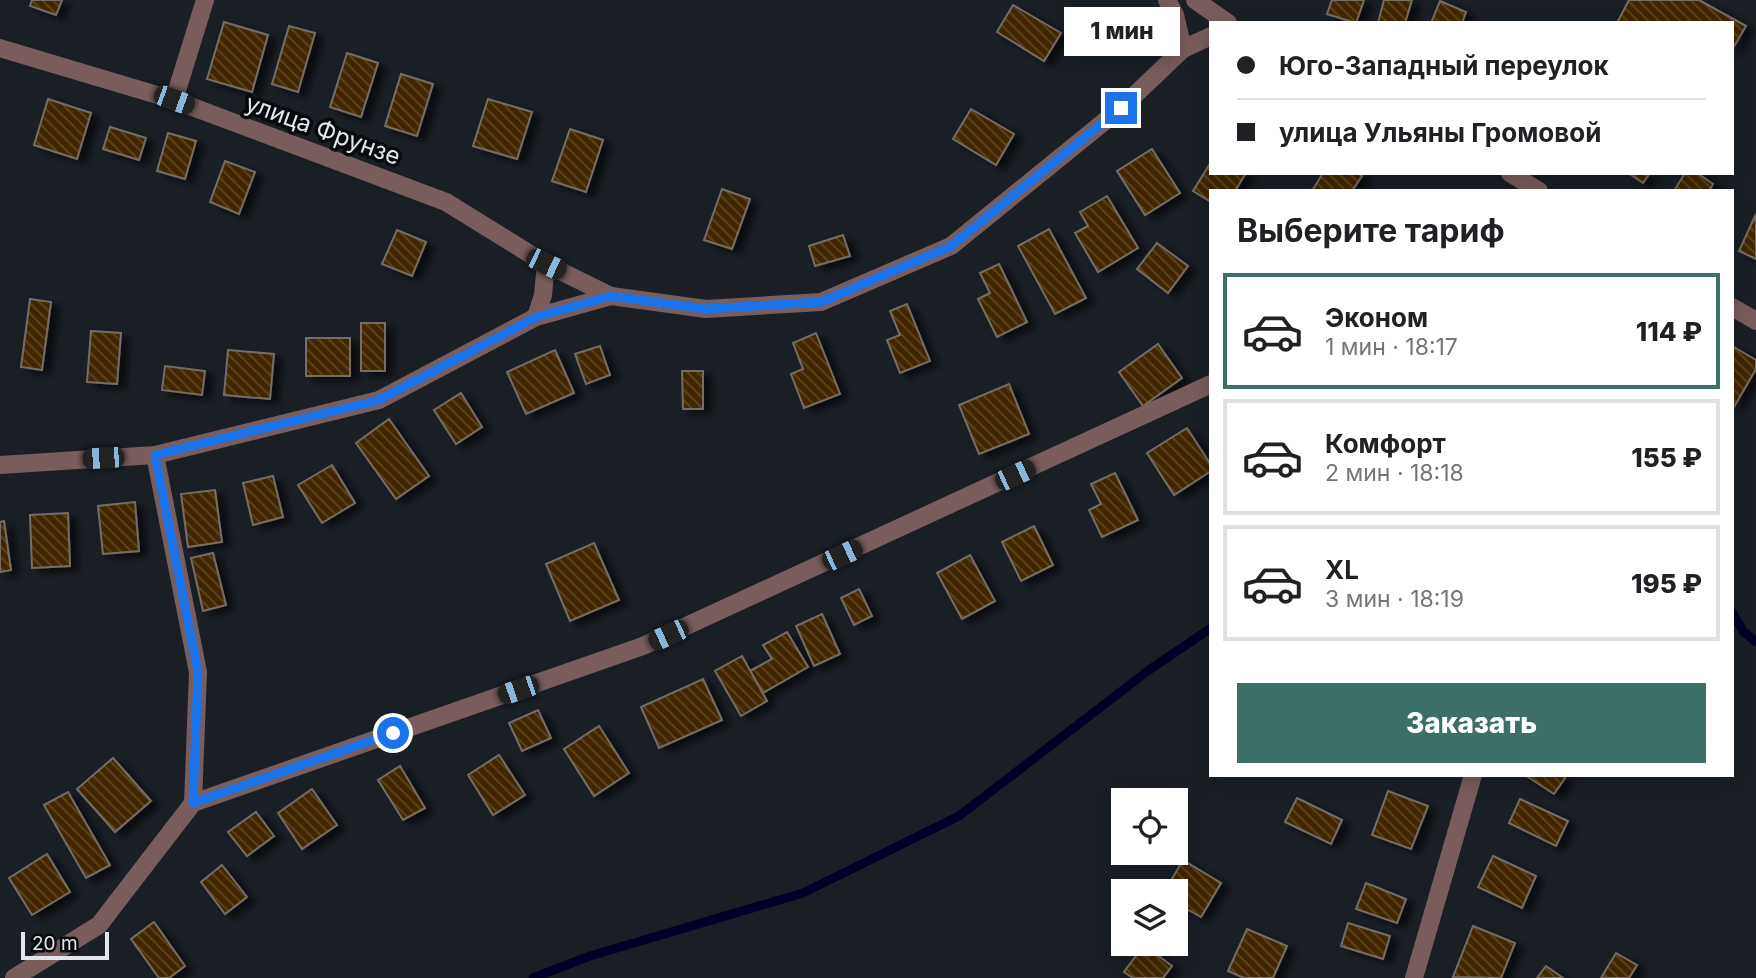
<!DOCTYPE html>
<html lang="ru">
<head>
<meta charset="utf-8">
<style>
  body { margin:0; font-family:Inter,sans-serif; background:#f2f2f2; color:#202124; height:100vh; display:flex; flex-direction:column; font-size:26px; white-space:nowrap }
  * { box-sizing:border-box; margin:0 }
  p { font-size:23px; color:#757577 }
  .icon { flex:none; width:38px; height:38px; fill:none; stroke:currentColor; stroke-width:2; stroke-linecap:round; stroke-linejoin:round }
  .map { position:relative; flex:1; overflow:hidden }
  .panel { position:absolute; left:1209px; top:189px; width:525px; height:588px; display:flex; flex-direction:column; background:#fff; border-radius:0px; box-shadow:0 4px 18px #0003 }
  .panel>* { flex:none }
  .top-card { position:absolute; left:1209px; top:21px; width:525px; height:154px; border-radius:0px; box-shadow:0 4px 18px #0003; display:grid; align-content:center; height:154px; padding:0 28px; background:#fff }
  .tools { position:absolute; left:1111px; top:788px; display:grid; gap:14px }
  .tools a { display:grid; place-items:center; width:77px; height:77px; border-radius:0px; background:#fff; box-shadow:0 4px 18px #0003; font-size:35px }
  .scale { position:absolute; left:21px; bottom:18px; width:88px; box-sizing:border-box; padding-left:7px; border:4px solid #e3e6eb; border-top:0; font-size:19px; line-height:24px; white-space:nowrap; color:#e3e6eb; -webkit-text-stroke:5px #07090c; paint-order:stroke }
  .end { position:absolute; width:32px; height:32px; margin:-16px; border:9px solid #1a73e8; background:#fff; box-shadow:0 0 0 4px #fff }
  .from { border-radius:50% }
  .bubble { position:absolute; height:49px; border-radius:0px; background:#fff; box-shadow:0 4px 18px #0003; font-size:23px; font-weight:800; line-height:49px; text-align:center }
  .car { position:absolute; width:21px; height:42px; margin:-21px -10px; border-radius:9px; box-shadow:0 0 5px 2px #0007; background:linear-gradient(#222 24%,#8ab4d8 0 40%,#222 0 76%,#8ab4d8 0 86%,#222 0) }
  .top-card b { display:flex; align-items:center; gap:24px; height:66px; font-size:26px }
  .top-card b+b { border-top:2px solid #e0e0e0 }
  .top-card i { width:18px; height:18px; background:#202124 }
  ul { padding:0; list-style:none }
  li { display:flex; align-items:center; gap:21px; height:116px; margin:0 14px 10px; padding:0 14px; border:4px solid #e0e0e0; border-radius:0px }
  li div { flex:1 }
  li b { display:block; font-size:26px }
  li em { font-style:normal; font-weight:800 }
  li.current { border-color:#3b6f68 }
  li>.icon { width:63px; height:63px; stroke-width:1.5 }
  h2 { padding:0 28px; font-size:32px; line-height:84px }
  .cta { display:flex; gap:14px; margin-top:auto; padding:14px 28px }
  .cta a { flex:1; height:80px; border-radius:0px; background:#3b6f68; color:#fff; font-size:28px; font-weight:800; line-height:80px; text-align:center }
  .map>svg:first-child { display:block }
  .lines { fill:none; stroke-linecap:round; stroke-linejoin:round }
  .stream { stroke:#000026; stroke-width:9 }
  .building { fill:url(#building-back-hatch); stroke:#746d64; stroke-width:2; filter:url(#shadow) }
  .minor { stroke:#795d5d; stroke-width:18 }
  .route { stroke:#1a73e8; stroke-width:9 }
  .labels { text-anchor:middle; stroke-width:7; stroke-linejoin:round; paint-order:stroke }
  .street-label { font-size:24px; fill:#e3e6eb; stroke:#07090c }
</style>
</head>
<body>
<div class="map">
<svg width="1756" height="978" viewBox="0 0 1756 978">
  <defs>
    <pattern id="building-back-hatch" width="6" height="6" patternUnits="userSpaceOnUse" patternTransform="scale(1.75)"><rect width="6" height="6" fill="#422800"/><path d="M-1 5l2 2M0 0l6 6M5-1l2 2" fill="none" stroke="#5d4725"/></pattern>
    <filter id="shadow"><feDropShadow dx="8" dy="4.5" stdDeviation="3.5" flood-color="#0009"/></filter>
  </defs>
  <rect width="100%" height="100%" fill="#1a1f26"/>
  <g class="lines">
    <g class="stream">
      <path d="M1732,612L1743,631L1756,642"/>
      <path d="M533,978L590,956L803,893L959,816L1149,670L1211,628"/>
    </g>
  </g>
  <g class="building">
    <path d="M32,0H62L56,15L30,6Z"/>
    <path d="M1332,0H1364L1356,23L1327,14Z"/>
    <path d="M1384,0H1412L1405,23H1378Z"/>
    <path d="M1629,0H1699L1746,26L1732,50V23H1617Z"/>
    <path d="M1440,1L1466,12L1462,23H1431Z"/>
    <path d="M1013,5L1061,33L1044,61L997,32Z"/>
    <path d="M224,22L268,35L252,92L207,79Z"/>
    <path d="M289,26L315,33L298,92L272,84Z"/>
    <path d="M347,53L378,63L361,117L330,107Z"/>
    <path d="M401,74L433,84L417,136L385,126Z"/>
    <path d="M48,99L91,113L77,159L34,145Z"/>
    <path d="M488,99L532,112L517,159L473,146Z"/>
    <path d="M971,109L1014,134L996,165L953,139Z"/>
    <path d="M110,127L146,138L139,160L103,149Z"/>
    <path d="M570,129L603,140L586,192L552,181Z"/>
    <path d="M168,133L196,141L185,179L157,171Z"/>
    <path d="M1152,149L1180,193L1145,215L1117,171Z"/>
    <path d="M225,161L255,172L239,214L210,202Z"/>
    <path d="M1211,162V173H1246L1235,191H1211V202L1193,191Z"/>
    <path d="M1323,173H1358L1362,176L1352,191H1312Z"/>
    <path d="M1628,173H1650L1643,183Z"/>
    <path d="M1685,173H1697L1713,184L1709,191H1674Z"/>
    <path d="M722,189L750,199L732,249L704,240Z"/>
    <path d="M1107,196L1138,248L1098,272L1075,233L1088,226L1080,212Z"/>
    <path d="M1756,214V259L1739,251Z"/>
    <path d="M1049,229L1086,298L1055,314L1018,246Z"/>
    <path d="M397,230L426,242L412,276L382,264Z"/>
    <path d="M843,235L850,256L815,266L809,246Z"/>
    <path d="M1157,243L1188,266L1168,293L1137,269Z"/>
    <path d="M999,264L1027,322L997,337L978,299L990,293L980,273Z"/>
    <path d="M30,299L51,302L42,370L21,367Z"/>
    <path d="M907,304L930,361L900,373L887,340L900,335L890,311Z"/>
    <rect x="361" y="323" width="24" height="48"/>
    <path d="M91,331L121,333L117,384L87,382Z"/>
    <path d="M816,333L840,394L804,408L791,374L803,369L793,343Z"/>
    <rect x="306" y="338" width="44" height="38"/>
    <path d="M1158,344L1182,378L1143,406L1119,372Z"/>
    <path d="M600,346L610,375L586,384L575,354Z"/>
    <path d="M1732,346L1756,360V369L1734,407L1732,406Z"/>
    <path d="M228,350L274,354L270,399L224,395Z"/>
    <path d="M555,350L574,393L526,414L507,372Z"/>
    <path d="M165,366L205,371L202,395L162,390Z"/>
    <path d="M682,371H703V409H683Z"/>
    <path d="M1009,384L1029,434L979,454L959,405Z"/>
    <path d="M461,393L482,427L456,444L434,410Z"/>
    <path d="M389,419L429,476L396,499L356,443Z"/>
    <path d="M1187,428L1211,465V471L1174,495L1147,453Z"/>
    <path d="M332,465L355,503L322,523L298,485Z"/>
    <path d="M1115,473L1138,520L1102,537L1089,510L1101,504L1091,484Z"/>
    <path d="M273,476L283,517L253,525L243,483Z"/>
    <path d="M215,490L222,542L188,547L181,494Z"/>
    <path d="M135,502L139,551L103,554L98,506Z"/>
    <path d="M68,513L70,566L32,568L30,515Z"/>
    <path d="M4,521L11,570L0,572V522Z"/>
    <path d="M1034,526L1053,565L1021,581L1002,542Z"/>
    <path d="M594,543L619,600L570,621L546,564Z"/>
    <path d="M213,553L226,605L203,611L191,558Z"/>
    <path d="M970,555L995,601L962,619L937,573Z"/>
    <path d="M859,589L872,616L854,625L841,598Z"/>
    <path d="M822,614L840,654L814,666L796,626Z"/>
    <path d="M787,632L808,667L763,693L750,671L772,659L763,645Z"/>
    <path d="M742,656L767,701L741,716L715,671Z"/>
    <path d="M703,679L722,720L659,748L641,707Z"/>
    <path d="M538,710L551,738L522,751L509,723Z"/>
    <path d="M599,726L629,773L594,796L564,749Z"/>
    <path d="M499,755L525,795L493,815L468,775Z"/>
    <path d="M113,758L151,801L115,832L77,789Z"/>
    <path d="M400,766L425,808L403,820L378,780Z"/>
    <path d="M1525,775H1562L1565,778L1554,794Z"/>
    <path d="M312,789L337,825L302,849L278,813Z"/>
    <path d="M1388,791L1428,806L1411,849L1372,835Z"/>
    <path d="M68,792L110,865L86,878L44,805Z"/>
    <path d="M1297,798L1342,820L1331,844L1285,822Z"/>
    <path d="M1520,799L1568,821L1556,846L1509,823Z"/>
    <path d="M256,812L274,836L247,856L228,832Z"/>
    <path d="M47,854L70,892L32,915L9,878Z"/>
    <path d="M1493,856L1536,876L1522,908L1478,887Z"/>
    <path d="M1183,860L1221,883L1201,917L1176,903V891H1165Z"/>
    <path d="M222,865L247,897L225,914L201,882Z"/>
    <path d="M1366,883L1406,899L1397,923L1356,909Z"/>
    <path d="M154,922L185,966L169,978H159L131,939Z"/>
    <path d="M1348,923L1390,936L1383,959L1341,946Z"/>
    <path d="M1473,926L1515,943L1501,978L1453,977Z"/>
    <path d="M1247,929L1287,946L1273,978H1244L1228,971Z"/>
    <path d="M1144,945L1172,966L1163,978H1133L1124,972Z"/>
    <path d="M1616,953L1637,965L1629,978H1601Z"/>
    <path d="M1546,966L1563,978H1537Z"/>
  </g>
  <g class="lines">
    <g class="minor">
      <path d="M1167,0L1175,15L1183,49"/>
      <path d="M1195,0L1228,23"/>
      <path d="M0,48L174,100L446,202L546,264L611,296"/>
      <path d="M174,100L205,0"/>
      <path d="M1510,173L1539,191"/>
      <path d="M1732,307L1756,321"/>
      <path d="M536,317L543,295L546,264"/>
      <path d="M155,455L198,672L193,803"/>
      <path d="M0,465L155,455L379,400L536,317L611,296L706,309L821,302L951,246L1121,108L1183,49L1211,36"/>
      <path d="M193,803L643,646L1211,384"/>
      <path d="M14,978L99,925L193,803"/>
      <path d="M1414,978L1473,775"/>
    </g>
  </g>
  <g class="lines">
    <path class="route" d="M393,733L193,803L198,672L155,455L379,400L536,317L611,296L706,309L821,302L951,246L1121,108"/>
  </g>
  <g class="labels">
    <g class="street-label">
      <text transform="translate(323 130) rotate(20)" y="8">улица Фрунзе</text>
    </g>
  </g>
</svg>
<div class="tools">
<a><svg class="icon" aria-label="locate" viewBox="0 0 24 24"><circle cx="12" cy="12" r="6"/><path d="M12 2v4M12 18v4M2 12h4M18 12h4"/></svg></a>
<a><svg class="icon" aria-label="layers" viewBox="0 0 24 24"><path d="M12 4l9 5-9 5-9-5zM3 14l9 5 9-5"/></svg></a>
</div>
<div class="scale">20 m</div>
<i class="end from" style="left:393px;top:733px"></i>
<i class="end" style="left:1121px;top:108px"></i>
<div class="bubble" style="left:1064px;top:7px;width:116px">1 мин</div>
<i class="car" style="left:174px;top:100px;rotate:110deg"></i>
<i class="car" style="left:546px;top:264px;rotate:116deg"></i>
<i class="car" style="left:103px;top:458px;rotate:267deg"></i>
<i class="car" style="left:1015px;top:475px;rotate:65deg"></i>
<i class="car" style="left:842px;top:555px;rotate:65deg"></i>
<i class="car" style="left:668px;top:635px;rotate:245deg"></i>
<i class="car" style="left:518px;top:690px;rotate:251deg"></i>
<div class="top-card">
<b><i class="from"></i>Юго-Западный переулок</b>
<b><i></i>улица Ульяны Громовой</b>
</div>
<section class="panel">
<h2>Выберите тариф</h2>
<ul>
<li class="current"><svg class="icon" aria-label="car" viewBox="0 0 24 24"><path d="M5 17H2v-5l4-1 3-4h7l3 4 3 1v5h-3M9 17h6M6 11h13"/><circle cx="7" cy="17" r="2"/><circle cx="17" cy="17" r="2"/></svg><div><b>Эконом</b><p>1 мин · 18:17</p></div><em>114 ₽</em></li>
<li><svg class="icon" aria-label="car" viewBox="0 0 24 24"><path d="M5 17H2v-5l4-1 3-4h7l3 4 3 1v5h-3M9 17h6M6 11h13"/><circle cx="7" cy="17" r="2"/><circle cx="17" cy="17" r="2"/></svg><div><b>Комфорт</b><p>2 мин · 18:18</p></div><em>155 ₽</em></li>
<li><svg class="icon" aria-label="car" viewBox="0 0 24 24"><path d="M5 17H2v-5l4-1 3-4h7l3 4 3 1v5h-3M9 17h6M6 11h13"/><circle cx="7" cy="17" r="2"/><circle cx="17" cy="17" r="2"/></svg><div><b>XL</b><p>3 мин · 18:19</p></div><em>195 ₽</em></li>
</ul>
<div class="cta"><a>Заказать</a></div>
</section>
</div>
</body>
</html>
